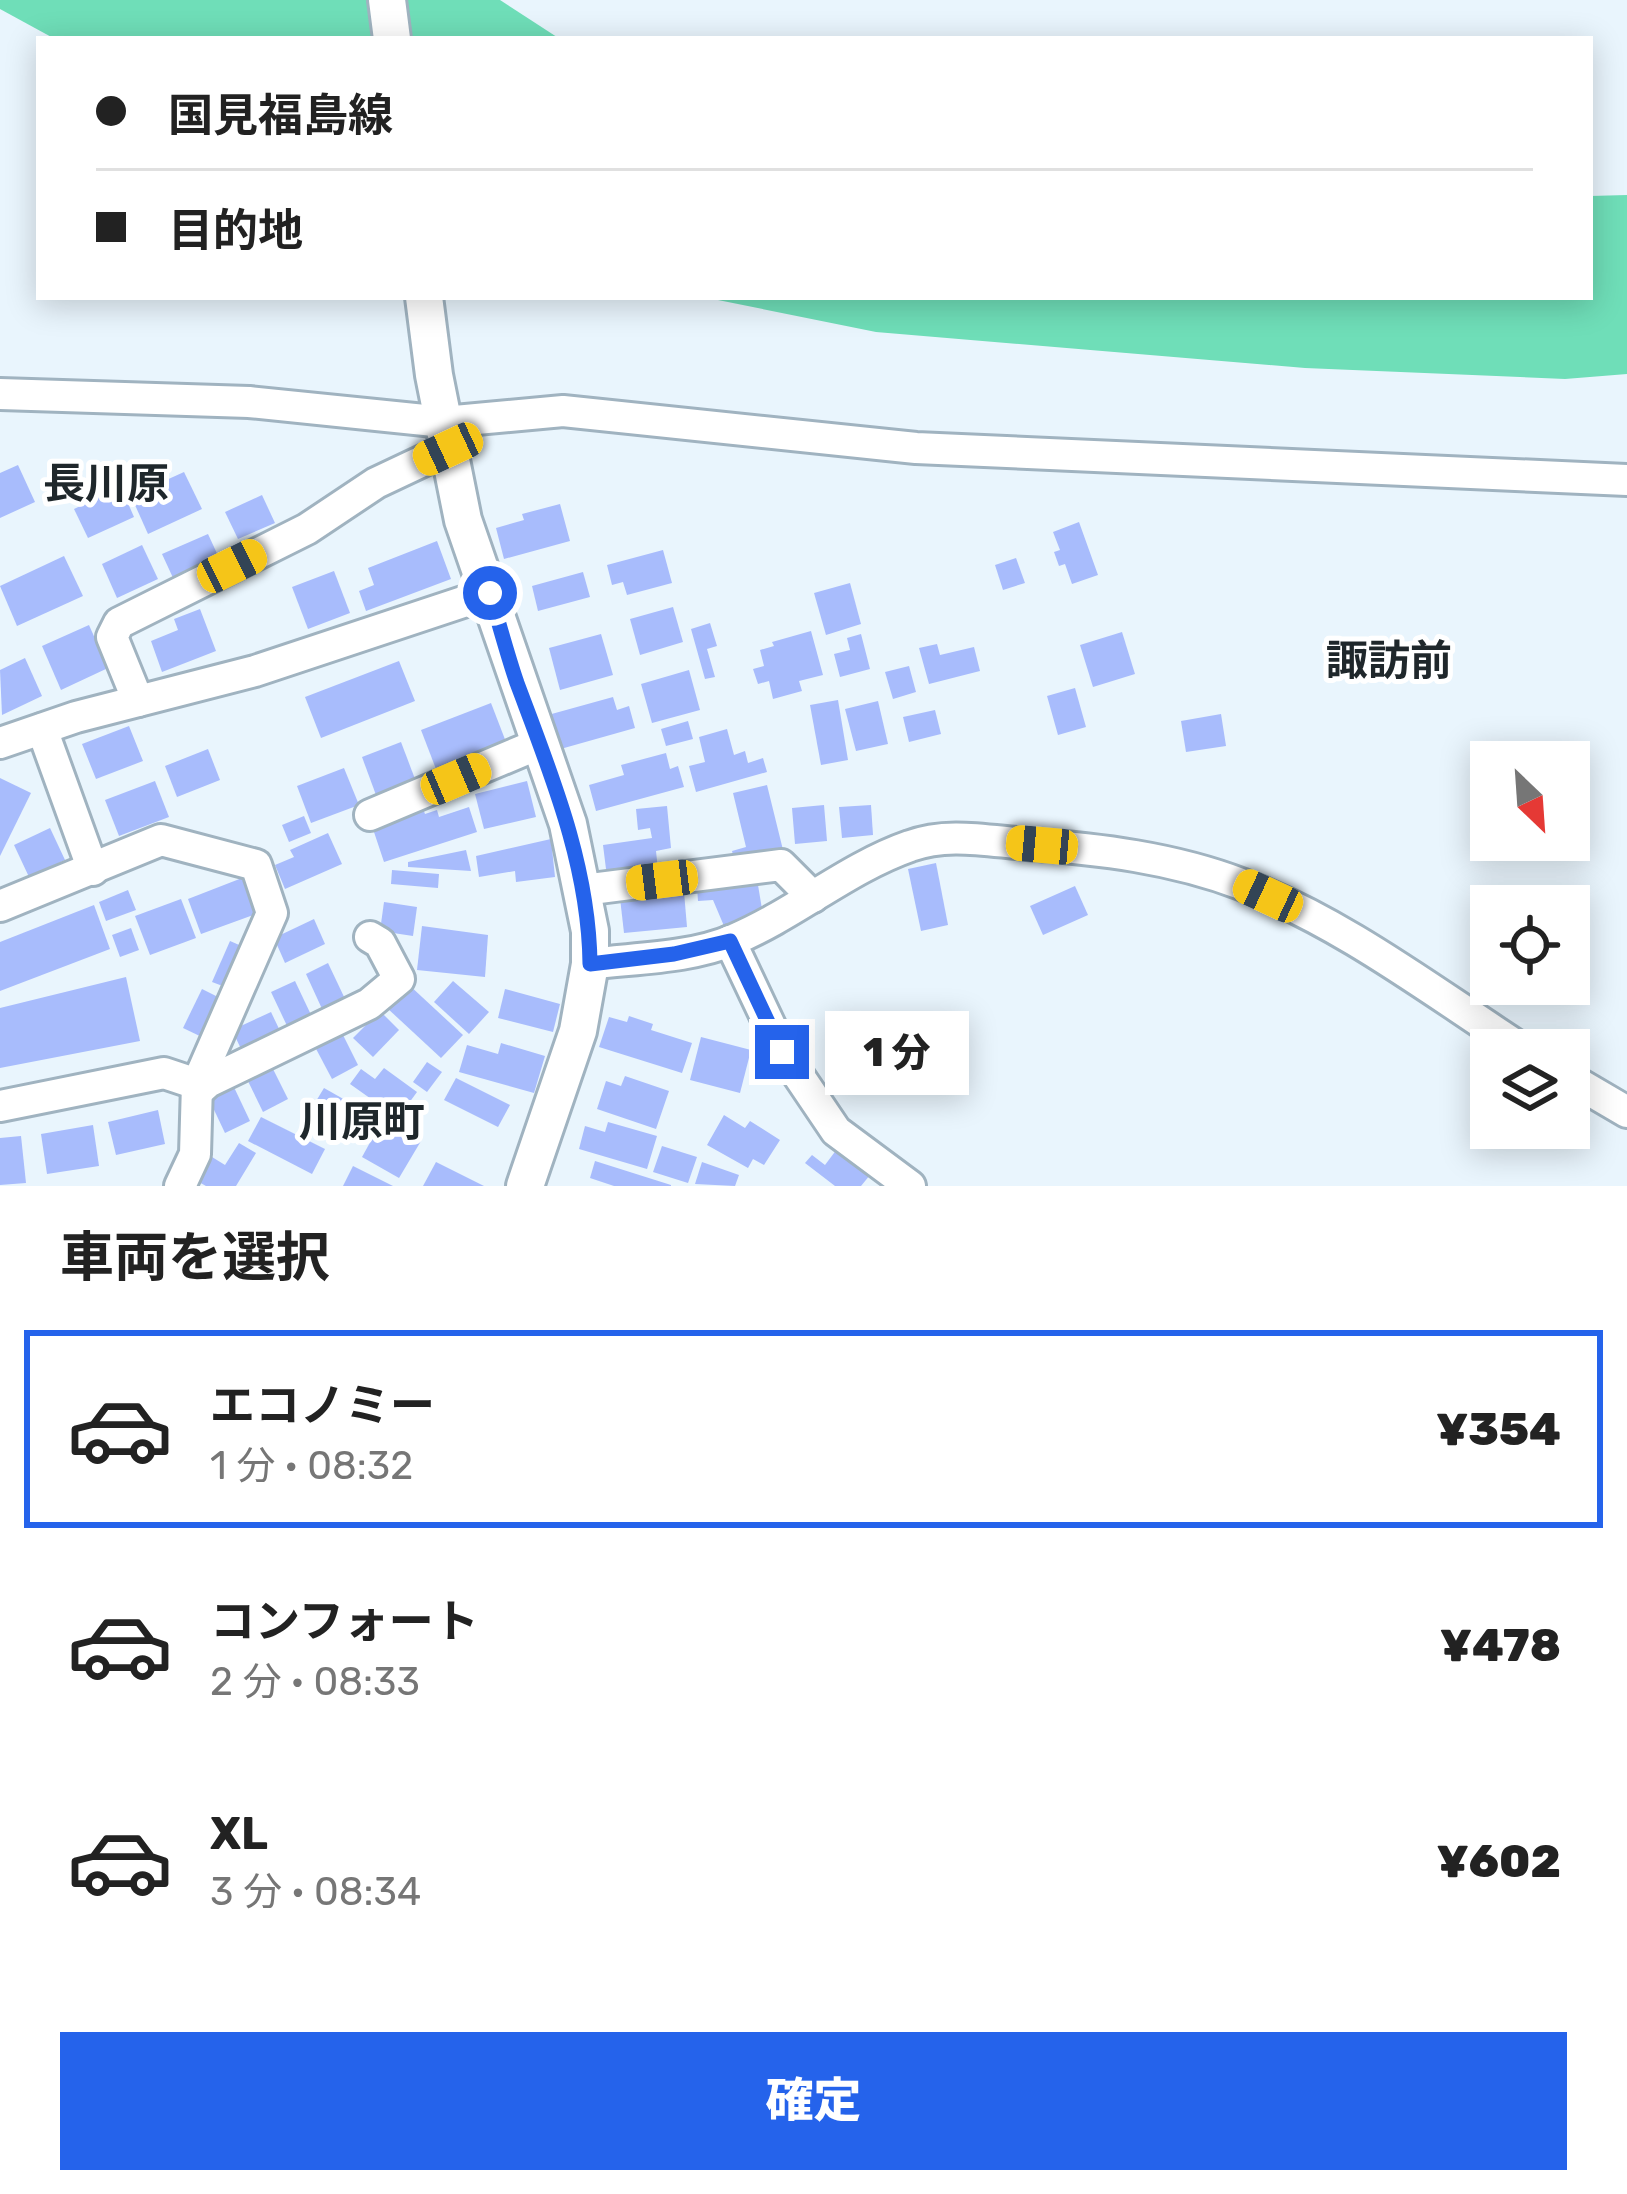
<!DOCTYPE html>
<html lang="ja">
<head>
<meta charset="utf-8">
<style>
  body { margin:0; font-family:Rubik,"Noto Sans JP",sans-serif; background:#f2f2f2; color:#222; height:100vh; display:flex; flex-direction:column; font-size:45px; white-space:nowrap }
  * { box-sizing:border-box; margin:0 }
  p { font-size:39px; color:#767676 }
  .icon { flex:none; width:66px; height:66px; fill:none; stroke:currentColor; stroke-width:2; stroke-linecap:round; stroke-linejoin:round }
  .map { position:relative; height:1186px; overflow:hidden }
  .drawer { display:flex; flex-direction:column; background:#fff; flex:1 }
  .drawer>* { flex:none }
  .hud { position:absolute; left:36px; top:36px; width:1557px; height:264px; border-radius:0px; box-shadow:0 6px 30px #0003; display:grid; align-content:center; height:264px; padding:0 60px; background:#fff }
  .needle { width:78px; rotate:155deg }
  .controls { position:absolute; left:1470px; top:741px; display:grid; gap:24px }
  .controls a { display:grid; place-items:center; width:120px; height:120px; border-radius:0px; background:#fff; box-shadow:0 6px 30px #0003; font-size:60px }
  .end { position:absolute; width:54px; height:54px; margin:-27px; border:15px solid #2563eb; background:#fff; box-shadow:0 0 0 6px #fff }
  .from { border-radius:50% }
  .bubble { position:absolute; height:84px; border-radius:0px; background:#fff; box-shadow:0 6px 30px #0003; font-size:39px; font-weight:800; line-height:84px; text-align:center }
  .car { position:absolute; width:36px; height:72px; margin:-36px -18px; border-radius:15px; box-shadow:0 0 9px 3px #0007; background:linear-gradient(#f5c518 24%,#345 0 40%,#f5c518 0 76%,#345 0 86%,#f5c518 0) }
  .hud b { display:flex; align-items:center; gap:42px; height:114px; font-size:45px }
  .hud b+b { border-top:3px solid #e0e0e0 }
  .hud i { width:30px; height:30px; background:#222 }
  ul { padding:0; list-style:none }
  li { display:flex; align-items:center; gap:36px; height:198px; margin:0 24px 18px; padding:0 36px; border:6px solid transparent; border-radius:0px }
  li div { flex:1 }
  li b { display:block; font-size:45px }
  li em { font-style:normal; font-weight:800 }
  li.on { border-color:#2563eb }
  li>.icon { width:108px; height:108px; stroke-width:1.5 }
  h2 { padding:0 60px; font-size:54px; line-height:144px }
  .primary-button { display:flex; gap:24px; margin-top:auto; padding:24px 60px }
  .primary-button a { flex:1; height:138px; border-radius:0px; background:#2563eb; color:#fff; font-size:48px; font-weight:800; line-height:138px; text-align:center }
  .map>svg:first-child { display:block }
  .water { fill:#6fdeb8 }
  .building { fill:#a8bcfc }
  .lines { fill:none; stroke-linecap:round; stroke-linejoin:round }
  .minor-casing { stroke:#a0b3c0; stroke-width:36 }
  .major-casing { stroke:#a0b3c0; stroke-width:42 }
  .minor { stroke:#fff; stroke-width:30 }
  .major { stroke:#fff; stroke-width:36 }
  .route { stroke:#2563eb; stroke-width:15 }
  .labels { text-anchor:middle; stroke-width:10; stroke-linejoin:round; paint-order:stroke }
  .quarter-label { font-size:42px; font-weight:bold; fill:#1f272b; stroke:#fff }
</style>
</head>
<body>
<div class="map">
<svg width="1627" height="1186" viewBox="0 0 1627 1186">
  <rect width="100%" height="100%" fill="#e9f5fd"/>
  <g class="water">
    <path d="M0,0H500L560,39H55L0,9Z"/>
    <path d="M1627,195V374L1565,379L1305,368L876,332L703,297H1590V196Z"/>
  </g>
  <g class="building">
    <path d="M18,465L35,502L0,518V473Z"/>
    <path d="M184,472L202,509L148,534L131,496Z"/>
    <path d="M121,487L134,517L88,538L74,509Z"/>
    <path d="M262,495L275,523L238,539L225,512Z"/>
    <path d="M560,504L570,541L504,559L496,528L524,520L522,514Z"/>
    <path d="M1079,522L1098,575L1072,584L1065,564L1059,566L1054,552L1060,550L1053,532Z"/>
    <path d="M208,534L220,560L174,580L162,554Z"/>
    <path d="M437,541L451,579L366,611L359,591L374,585L368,568Z"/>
    <path d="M142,545L158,579L117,598L102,564Z"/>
    <path d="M663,550L672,583L627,595L623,582L612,585L607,565Z"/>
    <path d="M64,556L83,596L17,626L0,586Z"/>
    <path d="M1016,558L1025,583L1003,590L995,565Z"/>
    <path d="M334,571L350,613L308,629L292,587Z"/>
    <path d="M583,572L590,597L538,611L532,586Z"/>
    <path d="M850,583L861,624L826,635L814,593Z"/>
    <path d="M673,607L683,642L640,655L630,619Z"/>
    <path d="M200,609L216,651L162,672L151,641L178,630L174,619Z"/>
    <path d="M710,623L717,646L707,649L715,677L705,679L691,629Z"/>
    <path d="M89,625L108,668L61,690L42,646Z"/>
    <path d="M811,631L823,675L799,681L802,691L773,699L769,681L758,684L753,669L764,666L760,650L774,646L772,642Z"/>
    <path d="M1122,632L1135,674L1093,687L1080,645Z"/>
    <path d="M601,634L613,675L560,690L549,648Z"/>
    <path d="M861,634L870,669L840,677L834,654L850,650L847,638Z"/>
    <path d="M937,644L940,655L974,647L980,671L929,684L919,648Z"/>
    <path d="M25,658L42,696L2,715L0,670Z"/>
    <path d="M399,661L415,701L321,738L305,697Z"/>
    <path d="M909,666L916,692L893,699L885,672Z"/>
    <path d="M689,670L700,710L652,723L641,684Z"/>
    <path d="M1075,688L1086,727L1058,735L1047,696Z"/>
    <path d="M613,697L617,710L629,706L635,728L557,750L548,715Z"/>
    <path d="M838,700L848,760L821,765L810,705Z"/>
    <path d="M878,701L888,744L856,751L845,709Z"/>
    <path d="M491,703L506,742L436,769L421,730Z"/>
    <path d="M935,710L941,734L909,742L903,717Z"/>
    <path d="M1221,714L1226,746L1186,752L1181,721Z"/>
    <path d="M688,721L693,739L666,746L661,729Z"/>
    <path d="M129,726L143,761L96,779L82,744Z"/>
    <path d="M727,729L734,755L745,751L748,763L763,758L767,772L696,792L689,766L705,762L699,737Z"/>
    <path d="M401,742L415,779L376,795L362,757Z"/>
    <path d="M208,749L220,780L177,797L165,766Z"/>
    <path d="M666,753L670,769L678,766L684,787L596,811L589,785L624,775L621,765Z"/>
    <path d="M344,768L359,805L311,823L297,786Z"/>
    <path d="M0,778L31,793L0,856Z"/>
    <path d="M155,781L169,817L119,836L105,800Z"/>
    <path d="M527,781L536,817L484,829L475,794Z"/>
    <path d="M767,785L784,854L736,866L732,851L746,847L733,793Z"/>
    <path d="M824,805L827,841L795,844L792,808Z"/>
    <path d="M871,805L873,835L842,838L839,807Z"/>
    <path d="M422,806L425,814L437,810L439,817L469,807L477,832L384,862L371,823Z"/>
    <path d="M667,806L671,848L656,851L658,870L607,877L603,845L652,838L650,828L638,830L636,809Z"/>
    <path d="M304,816L311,833L289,842L282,825Z"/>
    <path d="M50,828L65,860L29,877L14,845Z"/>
    <path d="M328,833L342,864L285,889L275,865L294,857L290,850Z"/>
    <path d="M551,839L555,877L516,882L515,871L479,877L476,856Z"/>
    <path d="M466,850L471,871L408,867V862Z"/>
    <path d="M936,863L948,925L921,931L908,869Z"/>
    <path d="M392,870L439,874L438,888L391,884Z"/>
    <path d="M242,878L256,914L201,934L188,899Z"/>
    <path d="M757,879L762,909L724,926L713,900L698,901L697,887L723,884L724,889Z"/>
    <path d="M1075,886L1088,915L1043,935L1030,906Z"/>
    <path d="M128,890L136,910L106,921L99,902Z"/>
    <path d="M684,892L687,927L624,933L620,898Z"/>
    <path d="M181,899L196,938L150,955L135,916Z"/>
    <path d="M384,902L417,907L413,936L380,931Z"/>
    <path d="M94,905L110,949L0,991V942Z"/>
    <path d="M314,919L325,944L285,963L274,938Z"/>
    <path d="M422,926L488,935L485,977L417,970Z"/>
    <path d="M131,928L139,950L120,957L112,935Z"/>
    <path d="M230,941L253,951L236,991L212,982Z"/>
    <path d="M328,963L346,1001L323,1011L306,974Z"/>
    <path d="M126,977L140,1041L0,1068V1008Z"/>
    <path d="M295,981L313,1019L289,1030L271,992Z"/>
    <path d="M453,981L489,1012L469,1034L434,1002Z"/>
    <path d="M408,984L463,1035L441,1058L386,1007Z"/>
    <path d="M202,989L226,1001L206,1039L183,1028Z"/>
    <path d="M505,989L560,1004L553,1032L498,1018Z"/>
    <path d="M380,1011L399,1030L373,1057L353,1038Z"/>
    <path d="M271,1012L282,1035L243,1053L232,1030Z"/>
    <path d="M629,1016L653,1024L651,1030L692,1043L682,1073L599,1047L609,1017L627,1022Z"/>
    <path d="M341,1031L358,1065L332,1079L314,1045Z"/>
    <path d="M701,1037L751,1050L740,1093L690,1080Z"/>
    <path d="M501,1043L545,1056L534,1093L459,1072L467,1045L498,1054Z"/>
    <path d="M427,1062L442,1072L427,1092L413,1082Z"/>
    <path d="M270,1063L288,1099L263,1112L245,1075Z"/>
    <path d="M384,1068L417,1092L398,1118L350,1084L361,1069L375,1079Z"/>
    <path d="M625,1076L669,1091L656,1129L597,1109L606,1081L621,1086Z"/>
    <path d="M456,1078L510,1105L498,1127L444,1100Z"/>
    <path d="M232,1083L250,1121L225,1133L207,1095Z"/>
    <path d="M324,1088L361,1109L344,1138L307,1116Z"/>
    <path d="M158,1110L165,1144L116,1155L108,1122Z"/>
    <path d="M724,1115L745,1128L750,1121L780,1140L764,1165L753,1159L748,1168L707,1145Z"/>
    <path d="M261,1117L325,1149L312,1174L248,1141Z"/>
    <path d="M383,1119L421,1141L399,1178L362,1157Z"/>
    <path d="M608,1122L657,1136L647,1169L579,1149L585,1126L605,1132Z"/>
    <path d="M93,1125L99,1166L47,1174L41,1134Z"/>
    <path d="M21,1136L26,1183L0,1185V1138Z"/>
    <path d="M239,1143L256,1153L236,1186H206L197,1181L212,1157L225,1165Z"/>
    <path d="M662,1146L697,1157L688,1183L653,1172Z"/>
    <path d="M837,1149L870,1175L861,1186H835L805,1163L812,1155L825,1165Z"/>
    <path d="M595,1161L671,1185V1186H614L590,1178Z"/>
    <path d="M436,1162L484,1186H423Z"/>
    <path d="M702,1162L739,1175L735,1186L695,1184Z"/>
    <path d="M353,1166L393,1186H343Z"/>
  </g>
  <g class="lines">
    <defs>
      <g id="minor">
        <path d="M0,394L249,402L444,422L563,411L916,448L1627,480"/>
        <path d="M138,701L112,637L119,623L307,529L376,483L448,449"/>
        <path d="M42,729L93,870"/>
        <path d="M0,743L76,717L255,671L490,593"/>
        <path d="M370,815L541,743"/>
        <path d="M583,890L781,865L813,897"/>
        <path d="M0,906L161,840L256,865L272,913L197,1084L195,1154L180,1186"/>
        <path d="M730,941L782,1051L836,1131L910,1186"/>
        <path d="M590,964C637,958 690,958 733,940C795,914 847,868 910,846C947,832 988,841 1027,844C1099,849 1173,858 1241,884C1342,922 1433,992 1523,1050"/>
        <path d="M1569,1078L1627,1112"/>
        <path d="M198,1091L208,1082L369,1004L399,979L380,943L370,937"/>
        <path d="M0,1106L164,1073L197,1084"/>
      </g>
      <g id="major">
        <path d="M387,0L392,39"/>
        <path d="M424,297L434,375L463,520L568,824L590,931V964L578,1031L525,1186"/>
      </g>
    </defs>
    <use href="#minor" class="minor-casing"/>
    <use href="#major" class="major-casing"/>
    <use href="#minor" class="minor"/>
    <use href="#major" class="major"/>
  </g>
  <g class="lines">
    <path class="route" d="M490,593C499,623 507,654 517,683C551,774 589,865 590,964L674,954L730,941L782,1052"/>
  </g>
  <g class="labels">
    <g class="quarter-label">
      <text x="106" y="498">長川原</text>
      <text x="1389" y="675">諏訪前</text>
      <text x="362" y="1136">川原町</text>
    </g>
  </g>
</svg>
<div class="controls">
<a><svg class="needle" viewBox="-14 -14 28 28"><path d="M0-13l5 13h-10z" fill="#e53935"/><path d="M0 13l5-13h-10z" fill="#767676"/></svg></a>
<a><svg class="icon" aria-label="locate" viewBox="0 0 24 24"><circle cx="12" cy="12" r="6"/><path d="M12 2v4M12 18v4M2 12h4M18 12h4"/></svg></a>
<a><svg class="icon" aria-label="layers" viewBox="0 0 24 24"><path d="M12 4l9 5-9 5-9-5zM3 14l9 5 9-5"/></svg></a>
</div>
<i class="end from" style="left:490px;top:593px"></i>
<i class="end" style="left:782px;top:1052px"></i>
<div class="bubble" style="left:825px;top:1011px;width:144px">1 分</div>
<i class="car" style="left:448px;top:449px;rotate:245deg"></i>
<i class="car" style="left:232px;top:566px;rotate:64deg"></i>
<i class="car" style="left:456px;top:779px;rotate:67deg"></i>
<i class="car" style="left:1042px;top:845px;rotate:275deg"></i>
<i class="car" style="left:662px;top:880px;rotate:263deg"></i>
<i class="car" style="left:1268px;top:896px;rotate:295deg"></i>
<div class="hud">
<b><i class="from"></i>国見福島線</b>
<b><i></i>目的地</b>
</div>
</div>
<section class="drawer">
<h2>車両を選択</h2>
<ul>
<li class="on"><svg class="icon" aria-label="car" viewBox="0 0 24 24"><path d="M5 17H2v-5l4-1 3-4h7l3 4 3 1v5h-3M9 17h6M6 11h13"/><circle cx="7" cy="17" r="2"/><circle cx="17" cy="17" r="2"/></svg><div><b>エコノミー</b><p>1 分 · 08:32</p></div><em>¥354</em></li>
<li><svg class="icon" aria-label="car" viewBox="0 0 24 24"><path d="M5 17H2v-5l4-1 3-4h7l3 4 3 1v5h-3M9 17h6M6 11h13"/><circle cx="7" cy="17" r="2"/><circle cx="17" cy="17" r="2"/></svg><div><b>コンフォート</b><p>2 分 · 08:33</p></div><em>¥478</em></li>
<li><svg class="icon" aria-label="car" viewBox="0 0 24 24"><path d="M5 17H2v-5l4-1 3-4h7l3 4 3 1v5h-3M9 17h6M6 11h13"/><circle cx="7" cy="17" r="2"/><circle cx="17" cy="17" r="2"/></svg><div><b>XL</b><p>3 分 · 08:34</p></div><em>¥602</em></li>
</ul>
<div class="primary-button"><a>確定</a></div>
</section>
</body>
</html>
